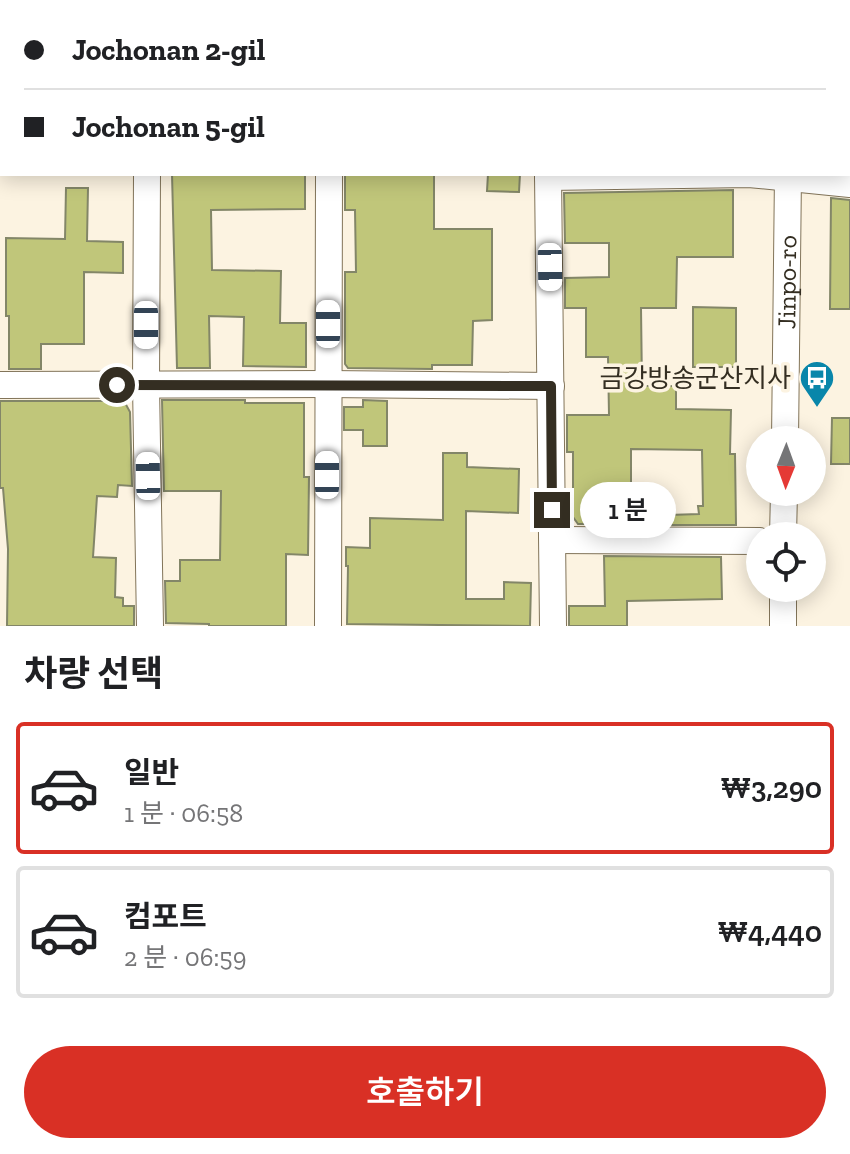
<!DOCTYPE html>
<html lang="ko">
<head>
<meta charset="utf-8">
<style>
  body { margin:0; font-family:"Zilla Slab","Noto Sans KR",serif; background:#f2f2f2; color:#202124; height:100vh; display:flex; flex-direction:column; font-size:30px; white-space:nowrap }
  * { box-sizing:border-box; margin:0 }
  p { font-size:26px; color:#757577 }
  .icon { flex:none; width:44px; height:44px; fill:none; stroke:currentColor; stroke-width:2; stroke-linecap:round; stroke-linejoin:round }
  .map { position:relative; height:626px; overflow:hidden }
  .side { display:flex; flex-direction:column; background:#fff; flex:1 }
  .side>* { flex:none }
  .hud { position:absolute; left:0px; top:0px; width:850px; height:176px; box-shadow:0 4px 20px #0003; display:grid; align-content:center; height:176px; padding:0 24px; background:#fff }
  .needle { width:52px; rotate:181deg }
  .tools { position:absolute; left:746px; top:426px; display:grid; gap:16px }
  .tools a { display:grid; place-items:center; width:80px; height:80px; border-radius:50%; background:#fff; box-shadow:0 4px 20px #0003; font-size:40px }
  .end { position:absolute; width:36px; height:36px; margin:-18px; border:10px solid #342e22; background:#fff; box-shadow:0 0 0 4px #fff }
  .from { border-radius:50% }
  .bubble { position:absolute; height:56px; border-radius:28px; background:#fff; box-shadow:0 4px 20px #0003; font-size:26px; font-weight:600; line-height:56px; text-align:center }
  .car { position:absolute; width:24px; height:48px; margin:-24px -12px; border-radius:10px; box-shadow:0 0 6px 2px #0007; background:linear-gradient(#fff 24%,#345 0 40%,#fff 0 76%,#345 0 86%,#fff 0) }
  .hud b { display:flex; align-items:center; gap:28px; height:76px; font-size:30px }
  .hud b+b { border-top:2px solid #e0e0e0 }
  .hud i { width:20px; height:20px; background:#202124 }
  ul { padding:0; list-style:none }
  li { display:flex; align-items:center; gap:24px; height:132px; margin:0 16px 12px; padding:0 8px; border:4px solid #e0e0e0; border-radius:8px }
  li div { flex:1 }
  li b { display:block; font-size:30px }
  li em { font-style:normal; font-weight:600 }
  li.selected { border-color:#d93025 }
  li>.icon { width:72px; height:72px; stroke-width:1.5 }
  h2 { padding:0 24px; font-size:36px; line-height:96px }
  .button { display:flex; gap:16px; margin-top:auto; padding:16px 24px }
  .button a { flex:1; height:92px; border-radius:48px; background:#d93025; color:#fff; font-size:32px; font-weight:600; line-height:92px; text-align:center }
  .map>svg:first-child { display:block }
  .building { fill:#c0c67a; stroke:#838668; stroke-width:2 }
  .lines { fill:none; stroke-linecap:round; stroke-linejoin:round }
  .minor-casing { stroke:#827459; stroke-width:28 }
  .minor { stroke:#fff; stroke-width:26 }
  .route { stroke:#342e22; stroke-width:10 }
  .labels { text-anchor:middle; stroke-width:7; stroke-linejoin:round; paint-order:stroke }
  .street-label { font-size:26px; fill:#342e22; stroke:#fcf3e1 }
  .poi-label { font-size:26px; fill:#342e22; stroke:#fcf3e1; text-anchor:end }
</style>
</head>
<body>
<div class="map">
<svg width="850" height="626" viewBox="0 0 850 626">
  <rect width="100%" height="100%" fill="#fcf3e1"/>
  <g class="building">
    <path d="M172,174H305V209L211,210L212,270L281,271L280,323H306V367L243,366L244,317L209,316L210,368H177Z"/>
    <path d="M345,174H434V229H492V320L473,321L472,365H432V369L348,368L345,364V272H356L355,210H345Z"/>
    <path d="M488,174H520L519,192L487,191Z"/>
    <path d="M66,188H88L87,241L123,242V273L84,272V344H41V369H9V316H6V238L65,239Z"/>
    <path d="M733,190V257H677L676,308H641L642,386H676V409L731,410L730,454H735L736,525H669V515L699,514L698,506H703L702,450L631,449V511H600V524H578L573,517V452H567V415H609L608,357H586V308H565V278L609,277V243H565L564,193Z"/>
    <path d="M831,198L850,200V309H830Z"/>
    <path d="M693,307L736,308V367H693Z"/>
    <path d="M162,400H245V403H304V477H309L308,555L286,554V626H209V624L166,623L165,581H180V560H220L221,491H164Z"/>
    <path d="M363,400L387,401V446H363V430H344V407H363Z"/>
    <path d="M0,401H124L130,412L132,486L118,485L117,497L97,496L93,557L116,558L115,597L123,598V606H134V626H7L8,549L3,488H0Z"/>
    <path d="M832,418H850V464H831Z"/>
    <path d="M443,453H467V467L519,469L518,513L466,511V599H504V582L531,583L530,626L347,624L348,566H346V547L370,548V518L443,520Z"/>
    <path d="M604,556L721,557L722,599L627,601V626H569V606H605Z"/>
  </g>
  <g class="lines">
    <defs>
      <g id="minor">
        <path d="M329,0V2"/>
        <path d="M780,0V2"/>
        <path d="M0,21H2"/>
        <path d="M147,174L146,385L150,626"/>
        <path d="M548,174L553,626"/>
        <path d="M548,177L749,174L850,184"/>
        <path d="M0,385L327,384L551,386"/>
        <path id="s1" d="M785,440L788,174"/>
        <path d="M783,536L784,492"/>
        <path d="M553,540L760,541"/>
        <path d="M328,626L329,174"/>
        <path d="M783,626V588"/>
      </g>
    </defs>
    <use href="#minor" class="minor-casing"/>
    <use href="#minor" class="minor"/>
  </g>
  <g class="lines">
    <path class="route" d="M117,385L551,386L552,510"/>
  </g>
  <defs>
    <symbol id="bus-pin" viewBox="-11 -11 22 30"><path d="M0 17L-7.5 6A9.5 9.5 0 1 1 7.5 6Z" fill="#0986aa" stroke="#fcf3e1"/><path d="M-5-6H5V4H4V6H2V4H-2V6H-4V4H-5ZM-3.5-4V0h7V-4ZM-3.5 1.2v1.5H-2V1.2ZM2 1.2v1.5H3.5V1.2Z" fill="#fff"/></symbol>
  </defs>
  <g fill-rule="evenodd">
    <use href="#bus-pin" x="797" y="358" width="40" height="54"/>
  </g>
  <g class="labels">
    <g class="street-label">
      <text dy="9" stroke="none"><textPath href="#s1" startOffset="158">Jinpo-ro</textPath></text>
    </g>
    <g class="poi-label">
      <text x="791" y="387">금강방송군산지사</text>
    </g>
  </g>
</svg>
<div class="tools">
<a><svg class="needle" viewBox="-14 -14 28 28"><path d="M0-13l5 13h-10z" fill="#e53935"/><path d="M0 13l5-13h-10z" fill="#757577"/></svg></a>
<a><svg class="icon" aria-label="locate" viewBox="0 0 24 24"><circle cx="12" cy="12" r="6"/><path d="M12 2v4M12 18v4M2 12h4M18 12h4"/></svg></a>
</div>
<i class="end from" style="left:117px;top:385px"></i>
<i class="end" style="left:552px;top:510px"></i>
<div class="bubble" style="left:580px;top:482px;width:96px">1 분</div>
<i class="car" style="left:550px;top:267px;rotate:179deg"></i>
<i class="car" style="left:328px;top:324px;rotate:0deg"></i>
<i class="car" style="left:146px;top:325px;rotate:180deg"></i>
<i class="car" style="left:327px;top:475px;rotate:0deg"></i>
<i class="car" style="left:148px;top:476px;rotate:359deg"></i>
<div class="hud">
<b><i class="from"></i>Jochonan 2-gil</b>
<b><i></i>Jochonan 5-gil</b>
</div>
</div>
<section class="side">
<h2>차량 선택</h2>
<ul>
<li class="selected"><svg class="icon" aria-label="car" viewBox="0 0 24 24"><path d="M5 17H2v-5l4-1 3-4h7l3 4 3 1v5h-3M9 17h6M6 11h13"/><circle cx="7" cy="17" r="2"/><circle cx="17" cy="17" r="2"/></svg><div><b>일반</b><p>1 분 · 06:58</p></div><em>₩3,290</em></li>
<li><svg class="icon" aria-label="car" viewBox="0 0 24 24"><path d="M5 17H2v-5l4-1 3-4h7l3 4 3 1v5h-3M9 17h6M6 11h13"/><circle cx="7" cy="17" r="2"/><circle cx="17" cy="17" r="2"/></svg><div><b>컴포트</b><p>2 분 · 06:59</p></div><em>₩4,440</em></li>
</ul>
<div class="button"><a>호출하기</a></div>
</section>
</body>
</html>
